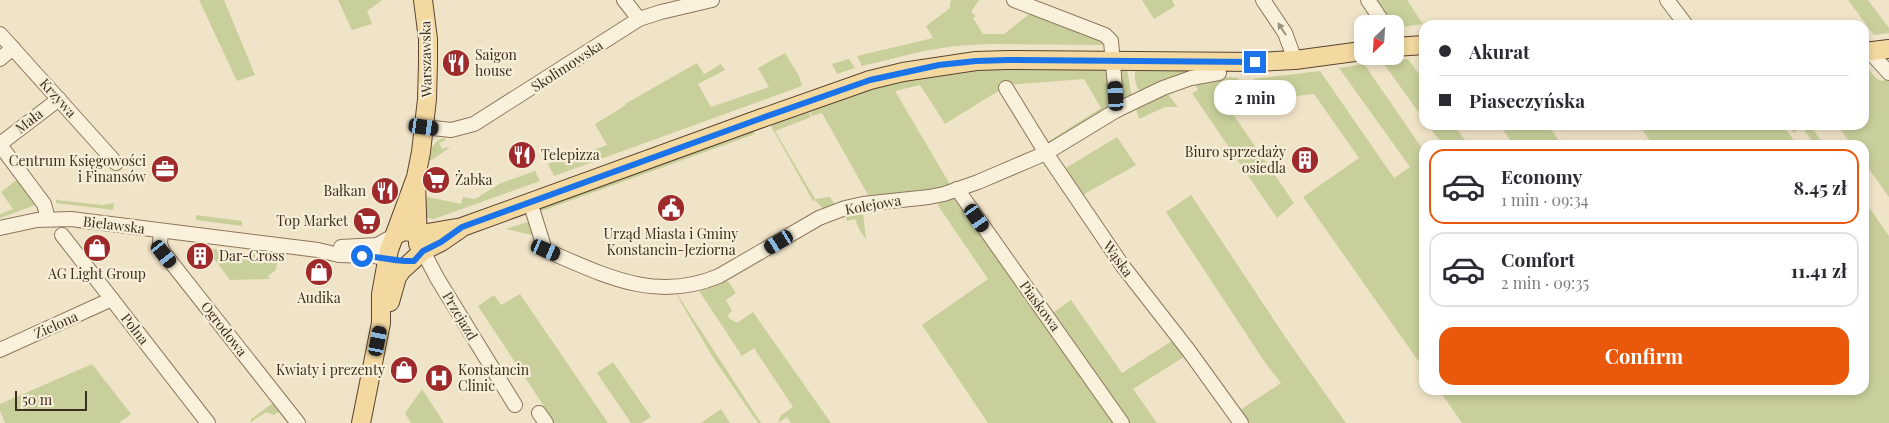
<!DOCTYPE html>
<html lang="en">
<head>
<meta charset="utf-8">
<style>
  body { margin:0; font-family:"Playfair Display",serif; background:#f7f7f7; color:#2b2b33; height:100vh; display:flex; flex-direction:column; font-size:19px; white-space:nowrap }
  * { box-sizing:border-box; margin:0 }
  p { font-size:16px; color:#7c7c81 }
  .icon { flex:none; width:28px; height:28px; fill:none; stroke:currentColor; stroke-width:2; stroke-linecap:round; stroke-linejoin:round }
  .map { position:relative; flex:1; overflow:hidden }
  .panel { position:absolute; left:1419px; top:140px; width:450px; height:255px; display:flex; flex-direction:column; background:#fff; border-radius:15px; box-shadow:0 2px 8px #0003 }
  .panel>* { flex:none }
  .banner { position:absolute; left:1419px; top:20px; width:450px; height:110px; border-radius:15px; box-shadow:0 2px 8px #0003; display:grid; align-content:center; height:110px; padding:0 20px; background:#fff }
  .needle { width:32px; rotate:205deg }
  .controls { position:absolute; left:1354px; top:15px; display:grid; gap:10px }
  .controls a { display:grid; place-items:center; width:50px; height:50px; border-radius:10px; background:#fff; box-shadow:0 2px 8px #0003; font-size:25px }
  .scale { position:absolute; left:15px; bottom:12px; width:72px; box-sizing:border-box; padding-left:5px; border:2px solid #3d2e20; border-top:0; font-size:14px; line-height:18px; white-space:nowrap; color:#3d2e20; -webkit-text-stroke:4px #f7eed8; paint-order:stroke }
  .end { position:absolute; width:22px; height:22px; margin:-11px; border:6px solid #1a73e8; background:#fff; box-shadow:0 0 0 2px #fff }
  .from { border-radius:50% }
  .bubble { position:absolute; height:35px; border-radius:15px; background:#fff; box-shadow:0 2px 8px #0003; font-size:16px; font-weight:700; line-height:35px; text-align:center }
  .car { position:absolute; width:15px; height:30px; margin:-15px -8px; border-radius:6px; box-shadow:0 0 4px 1px #0007; background:linear-gradient(#222 24%,#8ab4d8 0 40%,#222 0 76%,#8ab4d8 0 86%,#222 0) }
  .banner b { display:flex; align-items:center; gap:18px; height:48px; font-size:19px }
  .banner b+b { border-top:1px solid #e1e1e2 }
  .banner i { width:12px; height:12px; background:#2b2b33 }
  ul { padding:9px 0 0; list-style:none }
  li { display:flex; align-items:center; gap:15px; height:75px; margin:0 10px 8px; padding:0 10px; border:2px solid #e1e1e2; border-radius:15px }
  li div { flex:1 }
  li b { display:block; font-size:19px }
  li em { font-style:normal; font-weight:700 }
  li.on { border-color:#ea580c }
  li>.icon { width:45px; height:45px; stroke-width:1.5 }
  .cta { display:flex; gap:10px; margin-top:auto; padding:10px 20px }
  .cta a { flex:1; height:58px; border-radius:15px; background:#ea580c; color:#fff; font-size:20px; font-weight:700; line-height:58px; text-align:center }
  .map>svg:first-child { display:block }
  .green { fill:#c9cf9b }
  .lines { fill:none; stroke-linecap:round; stroke-linejoin:round }
  .minor-casing { stroke:#8d765c; stroke-width:16 }
  .major-casing { stroke:#5b4430; stroke-width:20 }
  .minor { stroke:#faf1dc; stroke-width:14 }
  .major { stroke:#f3d9a0; stroke-width:18 }
  .oneway { fill:#9c907e }
  .route { stroke:#1a73e8; stroke-width:6 }
  .labels { text-anchor:middle; stroke-width:4.5; stroke-linejoin:round; paint-order:stroke }
  .poi-label { font-size:14px; fill:#3d2e20; stroke:#f7eed8; text-anchor:start }
  .street-label { font-size:14px; fill:#3d2e20; stroke:#f7eed8 }
</style>
</head>
<body>
<div class="map">
<svg width="1889" height="423" viewBox="0 0 1889 423">
  <rect width="100%" height="100%" fill="#f0e4c8"/>
  <g class="green">
    <path d="M199,0H224L255,75L237,81Z"/>
    <path d="M338,0H382L367,11L372,24L352,30Z"/>
    <path d="M953,0H979L971,12L976,16L973,18L983,34H1004L1032,12L1104,41L1107,45L990,44L955,46L924,51L862,66L857,56L933,38L926,26L950,8V1Z"/>
    <path d="M1142,0H1172L1175,6L1154,19Z"/>
    <path d="M1370,0H1407L1423,24L1395,28V24H1387Z"/>
    <path d="M1848,0H1868L1889,28V33L1874,35Z"/>
    <path d="M785,53L799,76L802,86L554,176L548,164L582,149L585,153L607,145L595,124L626,105L625,104L697,63L704,74L721,64L725,70L698,84L711,107L769,87L758,68Z"/>
    <path d="M849,59L855,68L837,74L832,64Z"/>
    <path d="M1408,59L1424,81V120L1382,61Z"/>
    <path d="M1364,64L1424,151V369L1303,197L1359,158L1314,94L1267,99L1253,79L1320,71L1394,178L1410,167L1339,68Z"/>
    <path d="M1864,64H1866C1870,71 1874,79 1883,81L1887,78L1889,80V197L1864,162V145H1852L1837,125H1864Z"/>
    <path d="M1235,66L1239,71L1226,70L1141,94C1136,87 1133,77 1136,68Z"/>
    <path d="M973,68L1107,69L1110,107L1048,145L1045,140L1049,141L1101,108L1084,79L1008,85L945,124L920,85L895,91L951,186L920,193L868,195L822,113L812,116L809,108L880,84Z"/>
    <path d="M1127,68L1132,99L1126,100L1123,98L1120,72Z"/>
    <path d="M1222,77L1238,78L1253,100L1226,104L1294,203L1277,218L1192,93L1198,90L1194,82Z"/>
    <path d="M1168,94L1178,107H1165L1139,119L1136,109Z"/>
    <path d="M808,108L811,117L775,131L815,199L830,197L835,205L823,209L815,200L813,201L771,126L773,121Z"/>
    <path d="M1428,125H1454L1468,145H1443Z"/>
    <path d="M1499,125H1548L1562,145H1514Z"/>
    <path d="M1639,125H1783L1797,145H1653Z"/>
    <path d="M1788,125H1810L1824,145H1815L1802,127L1794,133Z"/>
    <path d="M751,129L755,134L539,212L542,206Z"/>
    <path d="M1117,137L1136,165L1079,197L1064,169Z"/>
    <path d="M443,138L446,140L439,143L442,149L449,147V148L432,160H429C430,149 433,142 443,138Z"/>
    <path d="M535,171L540,181L434,219L426,218L423,214V196L461,204L463,197L475,199L501,183Z"/>
    <path d="M19,178L38,204L0,218V214L13,209L1,192Z"/>
    <path d="M1191,195L1288,341L1346,423H1246L1237,412L1281,383L1266,364L1166,212Z"/>
    <path d="M958,197L1117,423H988L922,325L988,279L937,204Z"/>
    <path d="M56,198L57,200L103,205L114,203L113,210L56,203Z"/>
    <path d="M1864,200L1889,236V423H1462L1439,390H1864Z"/>
    <path d="M861,211L863,213L866,240L859,229L855,219L847,221L845,215Z"/>
    <path d="M196,215L242,221V226L196,220Z"/>
    <path d="M528,222L534,232L532,235L506,229Z"/>
    <path d="M206,248L242,252L241,259L248,260L250,253L278,257L276,270L268,276L270,279L230,280Z"/>
    <path d="M728,281L736,293L726,300L732,311L728,315L729,318L737,323L753,312L831,423H791L787,417L778,423L781,415L793,407L754,348L742,356L699,291Z"/>
    <path d="M520,294L608,423H555L478,306L494,295L501,305Z"/>
    <path d="M676,294H677L761,423H758L712,356Z"/>
    <path d="M1071,300L1122,373L1175,339L1187,355L1133,389L1157,423H1126L1050,315Z"/>
    <path d="M613,362L651,417L641,423H631L597,373Z"/>
    <path d="M92,364L131,414L119,423H5L0,411V404Z"/>
    <path d="M422,389L444,423H411L405,413Z"/>
    <path d="M274,402L290,423H287L279,412L274,415L266,412L251,422L250,420Z"/>
    <path d="M721,409L730,423H701Z"/>
  </g>
  <g class="lines">
    <defs>
      <g id="minor">
        <path d="M624,0L639,19"/>
        <path d="M1014,0L1105,35L1111,41L1117,110"/>
        <path d="M1263,0L1285,33L1295,60"/>
        <path d="M1368,0L1384,24"/>
        <path d="M1667,0L1686,25"/>
        <path d="M0,34L116,163"/>
        <path d="M1870,52L1889,73"/>
        <path d="M0,59L13,48"/>
        <path d="M1006,88L1046,153L1122,265L1189,351L1241,423"/>
        <path d="M424,127L451,130L474,124L639,19L661,12L712,0"/>
        <path d="M0,144L59,99"/>
        <path d="M0,145L44,204L48,219"/>
        <path d="M957,189L1122,423"/>
        <path d="M530,202L545,250C604,275 655,303 719,276L819,218L845,208L863,204L929,197L944,194L978,182L1046,153L1117,110L1163,88L1191,78L1219,73"/>
        <path d="M0,228L37,220L71,219L318,250L339,255L374,256L388,259"/>
        <path d="M161,231L160,244L163,252L298,423"/>
        <path d="M62,235L208,423"/>
        <path d="M341,247L377,245L395,235"/>
        <path d="M423,251L437,278L515,405"/>
        <path d="M0,350L112,299"/>
        <path d="M539,413L546,423"/>
      </g>
      <g id="major">
        <path d="M1395,47L1424,45"/>
        <path d="M1864,52L1889,49"/>
        <path d="M416,182L418,244"/>
        <path d="M395,235L404,231L421,234L462,227L762,118L870,80L903,72L976,61L1008,60L1255,62L1295,60L1362,51"/>
        <path d="M390,302L397,277L402,270L423,251L441,242L460,229"/>
        <path d="M361,423L381,323V294L389,250L416,177L421,152L427,99L428,63V39L423,0"/>
      </g>
    </defs>
    <use href="#minor" class="minor-casing"/>
    <use href="#major" class="major-casing"/>
    <use href="#minor" class="minor"/>
    <use href="#major" class="major"/>
  </g>
  <defs><path id="oneway-solid" d="M-6-.8H1V-3.2L6.5 0L1 3.2V.8H-6Z" transform="scale(1.25)"/></defs>
  <use class="oneway" href="#oneway-solid" transform="translate(1282 29) rotate(-123)"/>
  <g class="lines">
    <path class="route" d="M362,256C379,256 396,262 414,261L423,251L441,242L462,227L762,118L870,80L939,65L976,61L1008,60L1255,62"/>
  </g>
  <defs>
    <symbol id="restaurant-disc" viewBox="-11 -11 22 22"><circle r="9.5" fill="#9e2a2b" stroke="#f7eed8"/><path d="M-5-6h1v4h1v-4h1v4h1v-4h1v5L-1.5 .5V6h-2V.5L-5-1ZM5-6V6H3V1.5H1.5Q1.5-4 5-6Z" fill="#fff"/></symbol>
    <symbol id="building-disc" viewBox="-11 -11 22 22"><circle r="9.5" fill="#9e2a2b" stroke="#f7eed8"/><path d="M-4-6H4V6H1V3H-1V6H-4ZM-2.5-4.3h1.7v1.8h-1.7ZM.8-4.3h1.7v1.8H.8ZM-2.5-1h1.7V.8h-1.7ZM.8-1h1.7V.8H.8Z" fill="#fff"/></symbol>
    <symbol id="office-disc" viewBox="-11 -11 22 22"><circle r="9.5" fill="#9e2a2b" stroke="#f7eed8"/><path d="M-6-3h4V-5.5h4V-3h4V5H-6ZM-1-4.5V-3h2v-1.5ZM-6 0V1H6V0Z" fill="#fff"/></symbol>
    <symbol id="supermarket-disc" viewBox="-11 -11 22 22"><circle r="9.5" fill="#9e2a2b" stroke="#f7eed8"/><path d="M-6-5.5h2.5l.6 2H6L4.5 2H-2.5L-4.4-4H-6ZM-1.5 3.2a1.3 1.3 0 1 0 .1 0ZM3 3.2a1.3 1.3 0 1 0 .1 0Z" fill="#fff"/></symbol>
    <symbol id="civic-disc" viewBox="-11 -11 22 22"><circle r="9.5" fill="#9e2a2b" stroke="#f7eed8"/><path d="M-.6-6.5H3V-4.5H.6V-3L4-1V1h2V6H-6V1h2V-1L-.6-3ZM-1.2 2.5V6h2.4V2.5Z" fill="#fff"/></symbol>
    <symbol id="shop-disc" viewBox="-11 -11 22 22"><circle r="9.5" fill="#9e2a2b" stroke="#f7eed8"/><path d="M-5-2.5h2.3a2.7 3.5 0 0 1 5.4 0H5L5.5 6h-11ZM-1.5-2.5h3a1.5 2.3 0 0 0-3 0Z" fill="#fff"/></symbol>
    <symbol id="hospital-disc" viewBox="-11 -11 22 22"><circle r="9.5" fill="#9e2a2b" stroke="#f7eed8"/><path d="M-5-5h3v3.5h4V-5h3V5h-3V1.5h-4V5h-3Z" fill="#fff"/></symbol>
  </defs>
  <g fill-rule="evenodd">
    <use href="#restaurant-disc" x="440" y="47" width="32" height="32"/>
    <use href="#restaurant-disc" x="506" y="139" width="32" height="32"/>
    <use href="#building-disc" x="1289" y="144" width="32" height="32"/>
    <use href="#office-disc" x="149" y="153" width="32" height="32"/>
    <use href="#supermarket-disc" x="420" y="164" width="32" height="32"/>
    <use href="#restaurant-disc" x="369" y="175" width="32" height="32"/>
    <use href="#civic-disc" x="655" y="192" width="32" height="32"/>
    <use href="#supermarket-disc" x="351" y="205" width="32" height="32"/>
    <use href="#shop-disc" x="81" y="232" width="32" height="32"/>
    <use href="#building-disc" x="184" y="240" width="32" height="32"/>
    <use href="#shop-disc" x="303" y="256" width="32" height="32"/>
    <use href="#shop-disc" x="388" y="354" width="32" height="32"/>
    <use href="#hospital-disc" x="423" y="362" width="32" height="32"/>
  </g>
  <g class="labels">
    <g class="poi-label">
      <text x="475" y="60">Saigon<tspan x="475" dy="16">house</tspan></text>
      <text x="1286" y="157" text-anchor="end">Biuro sprzedaży<tspan x="1286" dy="16">osiedla</tspan></text>
      <text x="541" y="160">Telepizza</text>
      <text x="146" y="166" text-anchor="end">Centrum Księgowości<tspan x="146" dy="16">i Finansów</tspan></text>
      <text x="455" y="185">Żabka</text>
      <text x="366" y="196" text-anchor="end">Bałkan</text>
      <text x="348" y="226" text-anchor="end">Top Market</text>
      <text x="671" y="239" text-anchor="middle">Urząd Miasta i Gminy<tspan x="671" dy="16">Konstancin-Jeziorna</tspan></text>
      <text x="219" y="261">Dar-Cross</text>
      <text x="97" y="279" text-anchor="middle">AG Light Group</text>
      <text x="319" y="303" text-anchor="middle">Audika</text>
      <text x="385" y="375" text-anchor="end">Kwiaty i prezenty</text>
      <text x="458" y="375">Konstancin<tspan x="458" dy="16">Clinic</tspan></text>
    </g>
    <g class="street-label">
      <text transform="translate(426 59) rotate(-91)" y="5">Warszawska</text>
      <text transform="translate(567 66) rotate(-33)" y="5">Skolimowska</text>
      <text transform="translate(58 98) rotate(48)" y="5">Krzywa</text>
      <text transform="translate(29 121) rotate(-38)" y="5">Mała</text>
      <text transform="translate(873 205) rotate(-10)" y="5">Kolejowa</text>
      <text transform="translate(114 225) rotate(7)" y="5">Bielawska</text>
      <text transform="translate(1118 259) rotate(54)" y="5">Wąska</text>
      <text transform="translate(1040 306) rotate(54)" y="5">Piaskowa</text>
      <text transform="translate(460 316) rotate(59)" y="5">Przejazd</text>
      <text transform="translate(56 325) rotate(-24)" y="5">Zielona</text>
      <text transform="translate(135 329) rotate(52)" y="5">Polna</text>
      <text transform="translate(224 329) rotate(52)" y="5">Ogrodowa</text>
    </g>
  </g>
</svg>
<div class="controls">
<a><svg class="needle" viewBox="-14 -14 28 28"><path d="M0-13l5 13h-10z" fill="#e53935"/><path d="M0 13l5-13h-10z" fill="#7c7c81"/></svg></a>
</div>
<div class="scale">50 m</div>
<i class="end from" style="left:362px;top:256px"></i>
<i class="end" style="left:1255px;top:62px"></i>
<div class="bubble" style="left:1214px;top:80px;width:82px">2 min</div>
<i class="car" style="left:1116px;top:96px;rotate:356deg"></i>
<i class="car" style="left:424px;top:127px;rotate:98deg"></i>
<i class="car" style="left:977px;top:218px;rotate:145deg"></i>
<i class="car" style="left:779px;top:242px;rotate:239deg"></i>
<i class="car" style="left:546px;top:250px;rotate:113deg"></i>
<i class="car" style="left:164px;top:254px;rotate:142deg"></i>
<i class="car" style="left:378px;top:341px;rotate:11deg"></i>
<div class="banner">
<b><i class="from"></i>Akurat</b>
<b><i></i>Piaseczyńska</b>
</div>
<section class="panel">
<ul>
<li class="on"><svg class="icon" aria-label="car" viewBox="0 0 24 24"><path d="M5 17H2v-5l4-1 3-4h7l3 4 3 1v5h-3M9 17h6M6 11h13"/><circle cx="7" cy="17" r="2"/><circle cx="17" cy="17" r="2"/></svg><div><b>Economy</b><p>1 min · 09:34</p></div><em>8.45 zł</em></li>
<li><svg class="icon" aria-label="car" viewBox="0 0 24 24"><path d="M5 17H2v-5l4-1 3-4h7l3 4 3 1v5h-3M9 17h6M6 11h13"/><circle cx="7" cy="17" r="2"/><circle cx="17" cy="17" r="2"/></svg><div><b>Comfort</b><p>2 min · 09:35</p></div><em>11.41 zł</em></li>
</ul>
<div class="cta"><a>Confirm</a></div>
</section>
</div>
</body>
</html>
